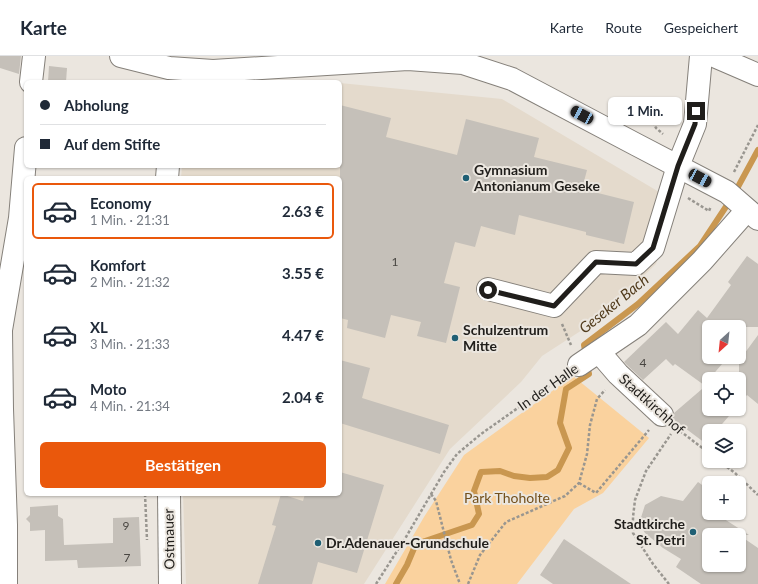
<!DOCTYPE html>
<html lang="de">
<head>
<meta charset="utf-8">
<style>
  body { margin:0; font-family:Lato,sans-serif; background:#f6f6f7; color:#1f2937; height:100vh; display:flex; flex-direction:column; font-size:15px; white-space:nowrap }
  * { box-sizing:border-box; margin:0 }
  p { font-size:13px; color:#747a83 }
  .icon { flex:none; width:22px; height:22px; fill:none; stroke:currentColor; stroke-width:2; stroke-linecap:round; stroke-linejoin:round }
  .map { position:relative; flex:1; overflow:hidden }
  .panel { position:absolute; left:24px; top:120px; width:318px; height:320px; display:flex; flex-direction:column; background:#fff; border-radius:6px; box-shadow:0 1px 3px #0004 }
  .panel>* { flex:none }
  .guide { position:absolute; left:24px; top:24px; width:318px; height:88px; border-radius:6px; box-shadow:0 1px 3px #0004; display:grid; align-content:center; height:88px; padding:0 16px; background:#fff }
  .needle { width:26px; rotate:207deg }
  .buttons { position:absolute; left:702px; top:264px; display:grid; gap:8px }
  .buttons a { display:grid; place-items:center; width:44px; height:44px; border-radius:6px; background:#fff; box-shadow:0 1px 3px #0004; font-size:20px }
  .end { position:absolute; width:18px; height:18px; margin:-9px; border:5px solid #201e1b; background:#fff; box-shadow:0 0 0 2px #fff }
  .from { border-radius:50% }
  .bubble { position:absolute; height:28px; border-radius:6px; background:#fff; box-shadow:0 1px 3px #0004; font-size:13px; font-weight:700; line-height:28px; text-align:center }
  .car { position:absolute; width:12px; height:24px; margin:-12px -6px; border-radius:5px; box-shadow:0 0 3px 1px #0007; background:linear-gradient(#222 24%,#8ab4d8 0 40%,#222 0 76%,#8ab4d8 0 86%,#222 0) }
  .guide b { display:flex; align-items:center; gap:14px; height:38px; font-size:15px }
  .guide b+b { border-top:1px solid #e0e1e3 }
  .guide i { width:10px; height:10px; background:#1f2937 }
  ul { padding:7px 0 0; list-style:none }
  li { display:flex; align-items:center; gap:12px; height:56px; margin:0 8px 6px; padding:0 8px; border:2px solid transparent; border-radius:6px }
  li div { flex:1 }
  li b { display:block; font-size:15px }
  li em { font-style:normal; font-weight:700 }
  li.current { border-color:#ea580c }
  li>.icon { width:36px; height:36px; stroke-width:1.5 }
  .primary-button { display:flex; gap:8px; margin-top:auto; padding:8px 16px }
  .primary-button a { flex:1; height:46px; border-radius:6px; background:#ea580c; color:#fff; font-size:16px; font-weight:700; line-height:46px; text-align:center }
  header { display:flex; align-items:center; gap:24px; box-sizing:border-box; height:56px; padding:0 20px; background:#fff; border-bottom:1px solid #e0e1e3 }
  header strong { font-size:19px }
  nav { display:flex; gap:22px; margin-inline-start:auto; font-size:14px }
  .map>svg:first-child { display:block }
  .built { fill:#e4dacc }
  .green { fill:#fad29e }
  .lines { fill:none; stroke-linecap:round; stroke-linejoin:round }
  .stream { stroke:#c99750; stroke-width:6 }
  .building { fill:#c5c0b9 }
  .minor-casing { stroke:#85807a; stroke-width:24 }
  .path { stroke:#999690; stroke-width:2.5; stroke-dasharray:3 2; stroke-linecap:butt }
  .minor { stroke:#fff; stroke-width:22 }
  .route { stroke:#201e1b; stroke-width:5 }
  .poi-dot { fill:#1f5f74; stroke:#ebe6df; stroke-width:1.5 }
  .labels { text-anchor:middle; stroke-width:4; stroke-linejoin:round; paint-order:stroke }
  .number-label { font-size:12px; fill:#494642 }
  .poi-label { font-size:14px; font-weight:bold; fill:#201e1b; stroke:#ebe6df; text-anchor:start }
  .street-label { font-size:14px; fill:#201e1b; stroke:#ebe6df }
  .park-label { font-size:14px; fill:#73501c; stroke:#ebe6df }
  .water-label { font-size:15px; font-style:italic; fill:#513b1c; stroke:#ebe6df }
</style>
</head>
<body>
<header>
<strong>Karte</strong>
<nav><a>Karte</a><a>Route</a><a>Gespeichert</a></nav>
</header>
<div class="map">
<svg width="758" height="528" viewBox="0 0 758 528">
  <rect width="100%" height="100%" fill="#ebe6df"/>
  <path class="built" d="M340,27L502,43L676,146L656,208L596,265L542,300L521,326L450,393L364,528H186L183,438H340V122H181L182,110H340Z"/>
  <path class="green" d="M573,320L649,382L603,437L574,453L517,528H385L424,461L464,399Z"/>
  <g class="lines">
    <g class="stream">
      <path d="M586,300L584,289L638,248L700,190L733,140L758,94"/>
      <path d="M396,528L407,509L415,490L425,485L472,469L479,458L474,435L481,416L500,415L514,420L530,422L547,421L558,414L569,392L560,367L566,333L589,318L587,309"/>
    </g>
  </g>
  <g class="building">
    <path d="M0,0H21L19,18L0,12Z"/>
    <path d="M49,10L67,12L66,26H48Z"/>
    <path d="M340,49L391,62L386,81L457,99L466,63L539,82L534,101L587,114L582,133L634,146L624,188L586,179V176L519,159L515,179L481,170L475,191L455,186L444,227L460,231L446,287L417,280L421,266L391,259L385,282L347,272L348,264L340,262Z"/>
    <path d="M747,200L758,208V271H709V301H728L704,329L675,308L673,310L666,303L643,324L627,309L624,306L666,266L678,278L698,254L707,262L731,229L728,226Z"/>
    <path d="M758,279V348L747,339L739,348V305Z"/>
    <path d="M340,304L370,312L362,342L449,369L440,398L340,367Z"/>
    <path d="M709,327V353H735L716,375H709V390L673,363L674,357Z"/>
    <path d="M340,416L384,429L357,517L318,506L312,528H258L276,470L272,469L281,438L303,445L305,438H340Z"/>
    <path d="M698,426L709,434V457H715L749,479H709V509H739V479L758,492V528H701L676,511L681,503L663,492L645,477L639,468L645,449L661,440L683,445Z"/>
    <path d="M58,449V460L63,463L64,489L113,487V462L139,461L141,510L78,512L77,504L45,505V474L30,475V467L26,463L30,459V451Z"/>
    <path d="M564,483L631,528H553L540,519Z"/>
  </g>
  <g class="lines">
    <defs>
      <g id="minor">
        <path d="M121,0L169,12L213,15L408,3L463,7L512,23L637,89L727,136L758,163"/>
        <path d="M714,0L758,19"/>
        <path d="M31,26L34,0"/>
        <path d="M167,122L168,110"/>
        <path d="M488,233L554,250L596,206L636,208L653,192L678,110L695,68L701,0"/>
        <path d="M599,296L618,318L662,359"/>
        <path d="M579,309L638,269L702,205L747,154"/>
        <path d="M169,438L170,528"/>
        <path d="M6,528V469L2,353L1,274L20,162L26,92"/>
      </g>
    </defs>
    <use href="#minor" class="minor-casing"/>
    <g class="path">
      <path d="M630,48L650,60L656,72L663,78"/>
      <path d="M734,116L758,69"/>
      <path d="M688,142L709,155L711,150"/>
      <path d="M562,268L571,289"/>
      <path d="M676,372L709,397"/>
      <path d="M719,405L735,417L758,439"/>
      <path d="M579,427L596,437L649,374"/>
      <path d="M145,438L147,484"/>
      <path d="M431,438L436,445L451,504L460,528"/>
      <path d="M376,528L406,481L444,416L457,398L481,378L563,320"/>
      <path d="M468,528L480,499L506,466L565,440L579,427L587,398L590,369L597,343L605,334"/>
      <path d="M669,528L653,508L633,477V461L635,444L646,415L671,378"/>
    </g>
    <use href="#minor" class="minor"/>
  </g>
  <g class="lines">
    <path class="route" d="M488,234L554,250L596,206L636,208L653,192L678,110L695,68L696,55"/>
  </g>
  <g class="poi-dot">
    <circle cx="466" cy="122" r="4"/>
    <circle cx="455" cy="282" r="4"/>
    <circle cx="693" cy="476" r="4"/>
    <circle cx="318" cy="487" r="4"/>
  </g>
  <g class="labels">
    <g class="number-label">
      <text x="395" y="210">1</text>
      <text x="643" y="311">4</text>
      <text x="126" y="474">9</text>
      <text x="127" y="506">7</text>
    </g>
    <g class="poi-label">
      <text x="474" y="119">Gymnasium<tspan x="474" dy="16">Antonianum Geseke</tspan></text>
      <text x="463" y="279">Schulzentrum<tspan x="463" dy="16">Mitte</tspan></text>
      <text x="685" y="473" text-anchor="end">Stadtkirche<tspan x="685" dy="16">St. Petri</tspan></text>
      <text x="326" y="492">Dr.Adenauer-Grundschule</text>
    </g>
    <g class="street-label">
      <text transform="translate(548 331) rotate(-35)" y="5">In der Halle</text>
      <text transform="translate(652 348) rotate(42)" y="5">Stadtkirchhof</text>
      <text transform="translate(169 483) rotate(-91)" y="5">Ostmauer</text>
    </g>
    <g class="park-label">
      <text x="507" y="447">Park Thoholte</text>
    </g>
    <g class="water-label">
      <text transform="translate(614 248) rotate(-39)" y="5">Geseker Bach</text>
    </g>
  </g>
</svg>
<div class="buttons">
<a><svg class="needle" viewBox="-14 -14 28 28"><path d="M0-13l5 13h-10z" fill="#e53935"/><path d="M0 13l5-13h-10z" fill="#747a83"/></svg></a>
<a><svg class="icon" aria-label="locate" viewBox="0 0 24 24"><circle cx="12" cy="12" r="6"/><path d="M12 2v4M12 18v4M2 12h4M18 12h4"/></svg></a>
<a><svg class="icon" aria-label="layers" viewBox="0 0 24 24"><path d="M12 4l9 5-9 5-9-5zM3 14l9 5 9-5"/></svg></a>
<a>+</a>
<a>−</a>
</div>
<i class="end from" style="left:488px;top:234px"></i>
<i class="end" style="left:696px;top:55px"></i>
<div class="bubble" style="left:608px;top:41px;width:74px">1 Min.</div>
<i class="car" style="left:582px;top:59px;rotate:298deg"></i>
<i class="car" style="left:700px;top:122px;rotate:118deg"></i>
<div class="guide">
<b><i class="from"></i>Abholung</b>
<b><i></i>Auf dem Stifte</b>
</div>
<section class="panel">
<ul>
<li class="current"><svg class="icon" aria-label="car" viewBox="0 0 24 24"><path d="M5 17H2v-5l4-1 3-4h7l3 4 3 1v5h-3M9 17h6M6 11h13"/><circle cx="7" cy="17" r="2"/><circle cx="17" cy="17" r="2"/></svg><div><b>Economy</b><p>1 Min. · 21:31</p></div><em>2.63 €</em></li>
<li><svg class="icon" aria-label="car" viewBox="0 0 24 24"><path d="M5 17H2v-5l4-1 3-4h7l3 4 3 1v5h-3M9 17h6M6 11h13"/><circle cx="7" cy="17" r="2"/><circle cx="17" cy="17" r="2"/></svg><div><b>Komfort</b><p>2 Min. · 21:32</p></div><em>3.55 €</em></li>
<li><svg class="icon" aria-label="car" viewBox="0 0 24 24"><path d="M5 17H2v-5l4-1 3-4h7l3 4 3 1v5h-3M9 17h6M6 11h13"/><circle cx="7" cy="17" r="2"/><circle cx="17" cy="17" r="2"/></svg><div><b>XL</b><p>3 Min. · 21:33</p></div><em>4.47 €</em></li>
<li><svg class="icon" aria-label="car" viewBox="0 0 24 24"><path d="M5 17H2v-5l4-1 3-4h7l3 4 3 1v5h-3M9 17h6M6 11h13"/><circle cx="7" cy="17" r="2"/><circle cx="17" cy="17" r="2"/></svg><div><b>Moto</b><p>4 Min. · 21:34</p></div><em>2.04 €</em></li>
</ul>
<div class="primary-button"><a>Bestätigen</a></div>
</section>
</div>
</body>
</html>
